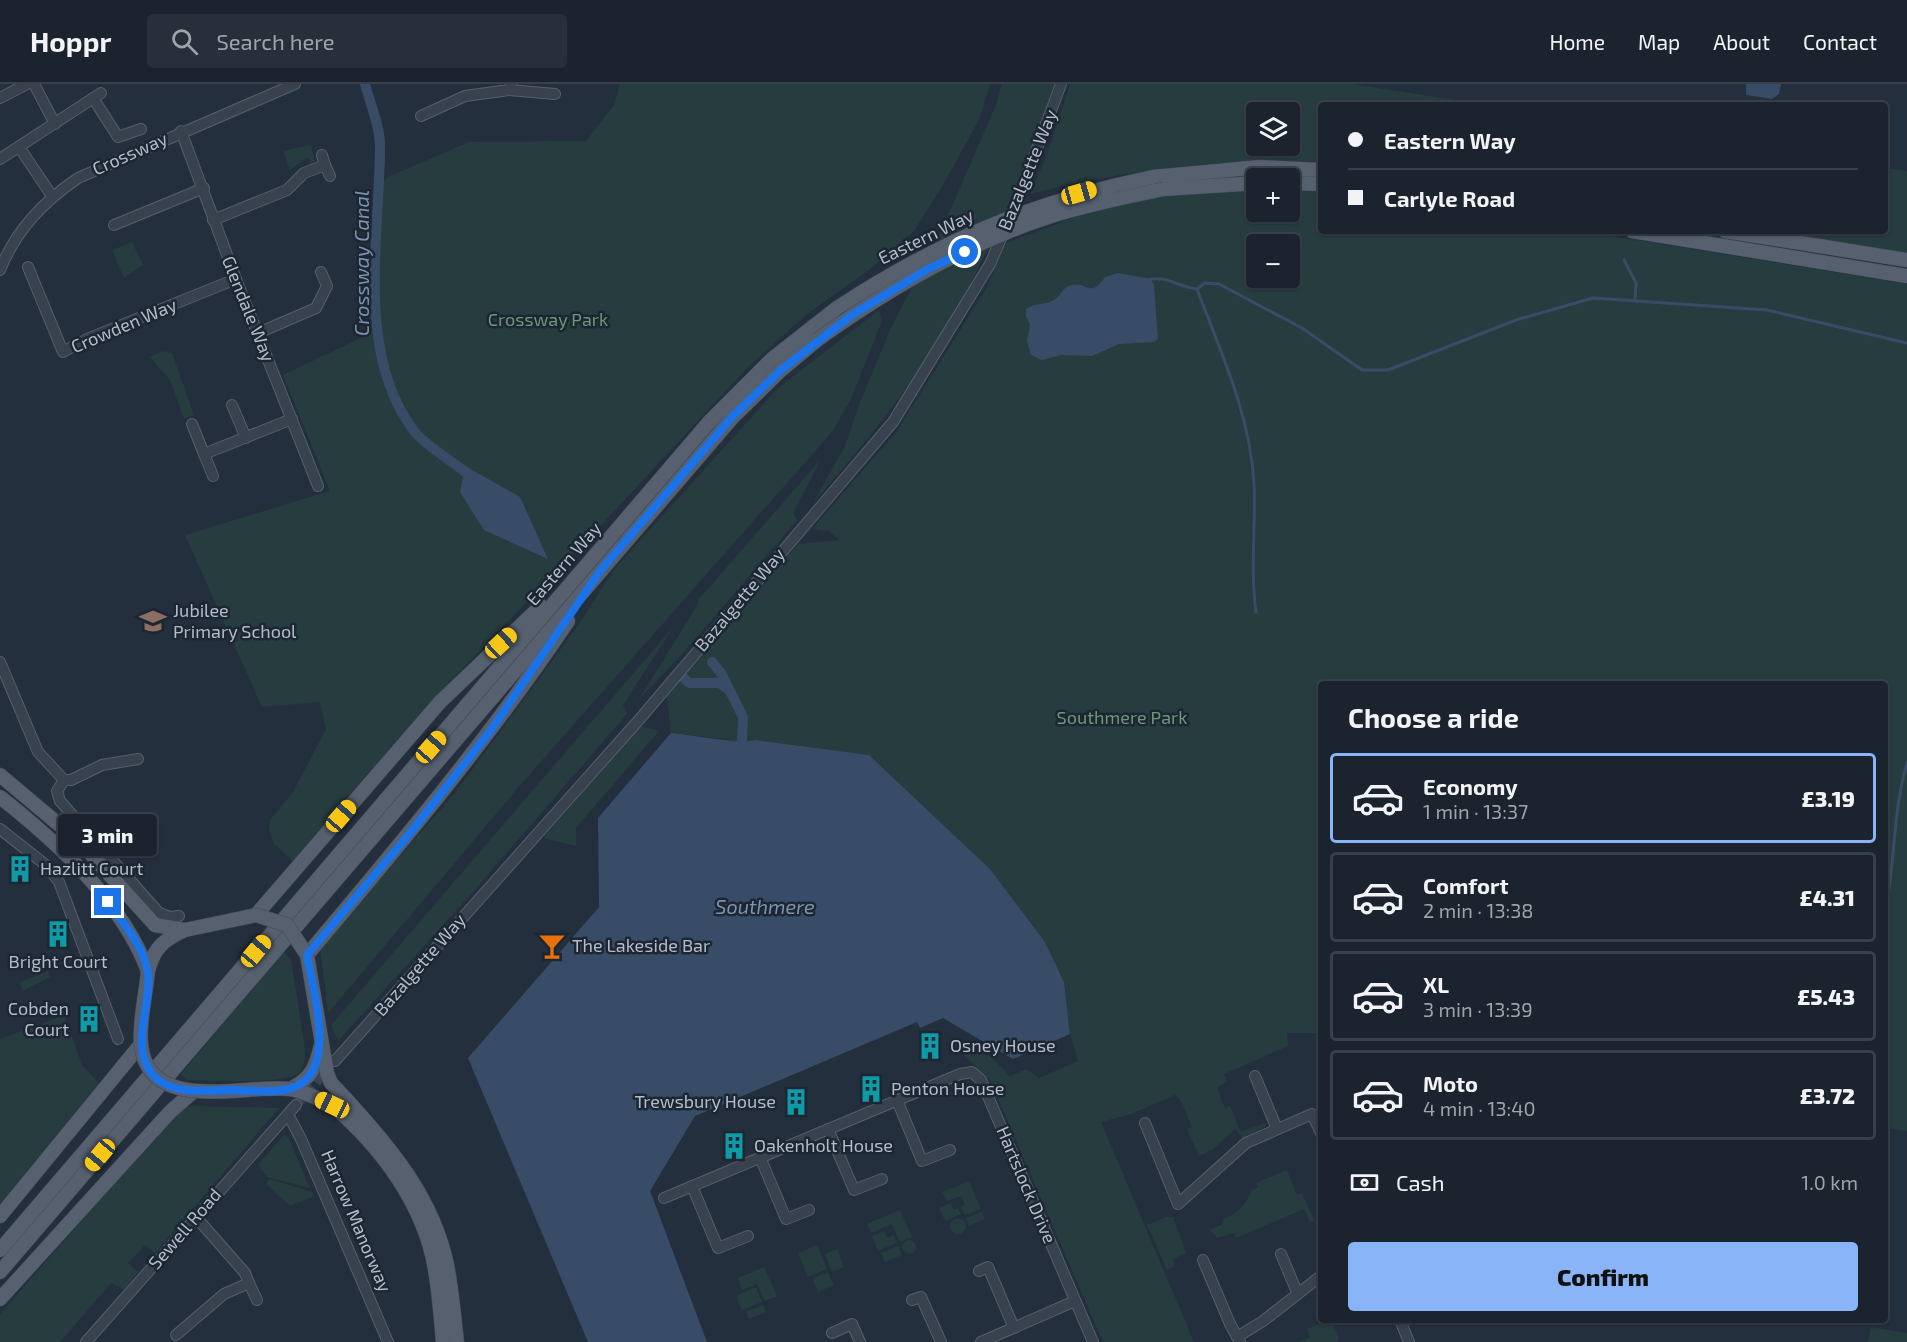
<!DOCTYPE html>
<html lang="en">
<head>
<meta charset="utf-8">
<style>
  body { margin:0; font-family:"Exo 2",sans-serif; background:#282f3a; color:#f1f3f6; height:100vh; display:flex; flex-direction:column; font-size:22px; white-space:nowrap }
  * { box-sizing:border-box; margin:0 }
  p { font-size:20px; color:#a0a4aa }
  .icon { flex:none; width:33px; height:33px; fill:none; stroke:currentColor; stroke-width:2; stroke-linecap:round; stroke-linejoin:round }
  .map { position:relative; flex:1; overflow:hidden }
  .drawer { position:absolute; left:1318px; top:597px; width:570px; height:642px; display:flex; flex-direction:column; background:#1b232e; border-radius:6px; box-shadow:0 2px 4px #0004,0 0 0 2px #39404a }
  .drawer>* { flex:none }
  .hud { position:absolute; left:1318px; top:18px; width:570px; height:132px; border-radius:6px; box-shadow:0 2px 4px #0004,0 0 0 2px #39404a; display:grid; align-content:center; height:132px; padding:0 30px; background:#1b232e }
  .buttons { position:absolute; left:1246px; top:18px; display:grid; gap:12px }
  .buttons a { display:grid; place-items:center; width:54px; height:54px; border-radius:6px; background:#1b232e; box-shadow:0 2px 4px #0004,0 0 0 2px #39404a; font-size:30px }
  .end { position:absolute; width:27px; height:27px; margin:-14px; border:8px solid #1a73e8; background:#fff; box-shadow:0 0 0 3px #fff }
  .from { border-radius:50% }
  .bubble { position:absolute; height:42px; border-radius:6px; background:#1b232e; box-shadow:0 2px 4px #0004,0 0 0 2px #39404a; font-size:20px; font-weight:800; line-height:42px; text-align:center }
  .car { position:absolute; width:18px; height:36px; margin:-18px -9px; border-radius:8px; box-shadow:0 0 4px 2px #0007; background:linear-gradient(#f5c518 24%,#345 0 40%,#f5c518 0 76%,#345 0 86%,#f5c518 0) }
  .hud b { display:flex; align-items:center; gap:21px; height:57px; font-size:22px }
  .hud b+b { border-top:2px solid #39404a }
  .hud i { width:15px; height:15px; background:#f1f3f6 }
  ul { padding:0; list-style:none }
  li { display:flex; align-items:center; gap:18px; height:90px; margin:0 12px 9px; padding:0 18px; border:3px solid #39404a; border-radius:6px }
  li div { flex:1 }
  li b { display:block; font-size:22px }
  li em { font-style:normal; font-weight:800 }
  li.on { border-color:#8ab4f8 }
  li>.icon { width:54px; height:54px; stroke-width:1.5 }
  h2 { padding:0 30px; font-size:27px; line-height:72px }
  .pay { display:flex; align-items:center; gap:15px; height:66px; padding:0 30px; font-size:22px }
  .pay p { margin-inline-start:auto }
  .action { display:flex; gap:12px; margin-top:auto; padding:12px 30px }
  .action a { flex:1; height:69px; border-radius:6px; background:#8ab4f8; color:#111; font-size:24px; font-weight:800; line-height:69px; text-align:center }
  header { display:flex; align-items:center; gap:36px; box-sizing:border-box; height:84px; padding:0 30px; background:#1b232e; border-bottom:2px solid #39404a }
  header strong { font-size:28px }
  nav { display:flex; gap:33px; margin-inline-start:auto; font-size:21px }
  .search { width:420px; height:54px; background:#282f3a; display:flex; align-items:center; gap:15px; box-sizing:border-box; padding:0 21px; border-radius:6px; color:#a0a4aa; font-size:22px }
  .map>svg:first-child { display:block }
  .green { fill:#263c3f; fill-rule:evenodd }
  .water { fill:#394c67 }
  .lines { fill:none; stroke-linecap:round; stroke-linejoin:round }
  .stream { stroke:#394c67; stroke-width:3 }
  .canal { stroke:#394c67; stroke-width:10 }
  .minor-tunnel { stroke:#3a4453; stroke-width:10; stroke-dasharray:10 5; stroke-linecap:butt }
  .minor-casing { stroke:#565f6c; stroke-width:12 }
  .major-casing { stroke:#414a57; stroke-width:15 }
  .minor { stroke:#38414e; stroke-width:10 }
  .major { stroke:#56606e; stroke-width:14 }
  .major-bridge-casing { stroke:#414a57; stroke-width:15; stroke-linecap:butt }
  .major-bridge { stroke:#56606e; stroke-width:14 }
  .route { stroke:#1a73e8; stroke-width:8 }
  .labels { text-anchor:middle; stroke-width:5; stroke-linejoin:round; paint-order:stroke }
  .street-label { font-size:18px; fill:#b4bcc9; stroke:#1d2633 }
  .park-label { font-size:18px; fill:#6b9a76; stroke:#1d2633 }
  .poi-label { font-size:18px; fill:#b4bcc9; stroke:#1d2633; text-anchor:start }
  .water-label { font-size:20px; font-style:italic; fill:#7c92b1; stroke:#1d2633 }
</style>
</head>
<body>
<header>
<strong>Hoppr</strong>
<div class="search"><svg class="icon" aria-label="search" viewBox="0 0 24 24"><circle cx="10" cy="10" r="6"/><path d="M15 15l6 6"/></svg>Search here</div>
<nav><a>Home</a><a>Map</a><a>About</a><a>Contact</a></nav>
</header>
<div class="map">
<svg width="1907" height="1258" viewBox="0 0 1907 1258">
  <rect width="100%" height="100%" fill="#242f3e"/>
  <g class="green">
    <path d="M620,0H990L979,36L943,101L914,147L869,186L806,231L748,283L591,452L427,621L293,777L274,760L269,746L270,736L293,708L326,645L320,618L262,623L185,451L330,407L283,291L369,250L374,108L388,93L469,58L586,57L614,21Z"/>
    <path d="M1002,0H1054C1022,98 980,193 923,279C891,329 852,374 813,419L845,362L860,318L891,244L942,145L996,21Z"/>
    <path d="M1070,0H1352L1487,21H1322L1321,78C1221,74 1128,86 1030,110L1047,71ZM1257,28H1290V62H1257Z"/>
    <path d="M311,61L315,77L311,80L308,73L290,86L283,67Z"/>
    <path d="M1886,84L1907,87V171L1762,147H1886Z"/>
    <path d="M1199,102L1257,104V128H1290V105L1321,108L1322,147H1581L1907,200V1047L1886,1044V600H1322L1321,949H1287L1288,962L1224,990L1227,997L1217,1004L1225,1024L1230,1022L1241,1048L1265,1039L1266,1042L1243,1054L1235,1045L1212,1066L1199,1072L1187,1045L1192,1043L1181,1017L1175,1011L1131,1030L1101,1038L1194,1258H1103L990,996L963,970L980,962L1010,992L1026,985L1039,994L1078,977L1070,950L1064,898L1045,858L990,785L869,671L671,649L667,612L798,460L839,456L829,447L812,445L897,347L986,205L1006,159L1075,133ZM1257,160H1290V194H1257Z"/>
    <path d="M132,158L143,181L124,194L112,166Z"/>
    <path d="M879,226L882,237L851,315L832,348L523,698L328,929L320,863L455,709L579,540L615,484L778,304Z"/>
    <path d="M162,267L172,269L194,331L184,335L170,296L150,273Z"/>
    <path d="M821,375L793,429L797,436L686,566L639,615L697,522L699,515Z"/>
    <path d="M674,542L623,621L627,630L472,809L338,957L331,941Z"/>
    <path d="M640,642L659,647L576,744V762L543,754Z"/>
    <path d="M283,868L291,875L305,965C305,973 305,981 300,988C287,1002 208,995 187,996L181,990Z"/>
    <path d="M48,887L50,893L23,907L20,898Z"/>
    <path d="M64,931L82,981L99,999L0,1120V955Z"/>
    <path d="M190,1022L279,1024L155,1169L145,1161L128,1179L138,1188L124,1206L111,1199L60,1258H0V1230L175,1030Z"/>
    <path d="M284,1051L288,1053L310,1104L267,1093L258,1081Z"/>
    <path d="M1287,1086L1297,1111L1302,1109L1314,1136L1310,1138L1304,1125L1236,1154L1234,1149L1217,1154L1210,1146L1223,1140L1222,1136C1239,1129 1245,1122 1252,1106L1258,1103L1256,1099Z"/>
    <path d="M269,1095L312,1108L314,1112L290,1122L266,1100Z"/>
    <path d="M969,1097L981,1125L965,1131L961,1123L965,1121L961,1112L947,1117L942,1108Z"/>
    <path d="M951,1119L954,1126L958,1124L961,1130L945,1137L939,1124Z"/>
    <path d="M900,1126L912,1153L900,1158L892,1140L871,1149L867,1140Z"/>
    <path d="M982,1128L985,1135L969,1142L966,1134Z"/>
    <path d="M1166,1133H1173L1186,1169L1173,1175L1175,1182L1167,1186L1147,1141Z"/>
    <circle cx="958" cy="1142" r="8"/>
    <path d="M884,1147L887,1154L894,1151L897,1159L878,1167L872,1152Z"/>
    <circle cx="909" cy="1163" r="7"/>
    <path d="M817,1161L827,1185L808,1193L798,1169Z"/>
    <path d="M898,1162L902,1171L885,1178L881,1169Z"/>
    <path d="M837,1165L844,1183L832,1188L825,1170Z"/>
    <path d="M764,1183L777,1212L765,1217L757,1200L742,1206L738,1194Z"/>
    <path d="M828,1188L834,1201L818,1208L812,1195Z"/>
    <path d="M756,1203L762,1218L742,1226L736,1212Z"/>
    <path d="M763,1221L766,1228L749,1235L746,1228Z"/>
    <path d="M1328,1236H1331L1339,1254L1337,1258H1299L1310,1253L1307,1245Z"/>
    <path d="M1871,1243L1907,1249V1258H1868Z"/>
  </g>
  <g class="water">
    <path d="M1746,0H1781L1779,10L1772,15L1746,11Z"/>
    <path d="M1118,189L1151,195L1154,201L1158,255L1154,258L1119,260L1092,272L1061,271L1042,276L1031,271L1027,257L1030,241L1026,232V225C1034,219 1045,221 1054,216C1061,212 1063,202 1072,201C1089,199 1091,214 1105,193Z"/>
    <path d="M465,382L520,413L548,475L484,446L460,408Z"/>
    <path d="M671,649C692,651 738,660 755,656L869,671L990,785L1045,858L1064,898L1070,950L1013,975L943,934L920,944L917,938L695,1032L650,1107L707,1258H588L468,974L599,823L598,734Z"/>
  </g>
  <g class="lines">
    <g class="stream">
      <path d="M1624,176L1636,199L1635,216"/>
      <path d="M1148,196C1167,191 1178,203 1197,205L1205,199L1219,200L1302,244L1362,286H1388L1516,236L1593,214L1767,226L1907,259"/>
      <path d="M1197,205C1221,269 1250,330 1254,399C1256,443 1250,485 1256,528"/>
      <path d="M1886,825C1895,776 1893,727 1907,679"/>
    </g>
    <g class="canal">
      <path d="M365,0C370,19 380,42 380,62C380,151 355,270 414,347C427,364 458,379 474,396"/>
      <path d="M712,578L721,589L743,633L742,659"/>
      <path d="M683,593L689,599H719L729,606"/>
    </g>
    <path class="minor-tunnel" d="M296,1021L329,983"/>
    <defs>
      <g id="minor">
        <path d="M34,0L55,40"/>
        <path d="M509,6L555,10"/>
        <path d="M0,14L27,0"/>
        <path d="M93,14L118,53L141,45"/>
        <path d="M421,32L465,12L509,6L511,0"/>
        <path d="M181,47L236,195L318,402"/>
        <path d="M19,63L52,112"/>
        <path d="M0,75L101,9"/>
        <path d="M325,81L330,92"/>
        <path d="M213,136L287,106L304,89L325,81L322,71"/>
        <path d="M114,141L204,104"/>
        <path d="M28,183L63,268L87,255L236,195"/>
        <path d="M0,186C16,146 43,118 78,94L295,0"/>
        <path d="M258,249L316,224L327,202L321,188"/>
        <path d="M232,321L246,354"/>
        <path d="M192,340L204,370"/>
        <path d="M213,392L204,370L292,335"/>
        <path d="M0,578L38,668L64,696"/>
        <path d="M64,696L57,707L60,717L159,829L170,833L179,832"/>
        <path d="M64,696H71L102,681L138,675"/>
        <path d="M0,745L47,782L59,798L118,955"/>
        <path d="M335,977L638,637L893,338L990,180L1019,113L1061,0"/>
        <path d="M1255,992L1277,1045"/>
        <path d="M897,1016L922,1077L950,1066"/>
        <path d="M286,1033L291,1036L301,1055L388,1258"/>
        <path d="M1145,1039L1178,1120L1246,1059L1312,1030L1322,1051"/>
        <path d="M828,1045L854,1106L882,1095"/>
        <path d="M760,1073L786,1135L809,1126"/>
        <path d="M692,1102L718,1164L748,1152"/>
        <path d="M664,1114L960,990L972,988L981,996L1093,1258"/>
        <path d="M1281,1170L1297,1208"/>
        <path d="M1203,1176L1230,1240L1240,1258"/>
        <path d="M979,1187L988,1183L1014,1244"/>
        <path d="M249,1199L257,1216"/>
        <path d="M912,1216L921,1213L941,1258"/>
        <path d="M1400,1236L1409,1258"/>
        <path d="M832,1249L852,1240L860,1258"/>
        <path d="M176,1251L224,1210L249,1199L245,1189L195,1132"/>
        <path d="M1237,1253L1263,1237L1322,1191"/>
        <path d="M86,1258L296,1021"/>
        <path d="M981,1258L1075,1217"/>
      </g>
      <g id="major">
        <path d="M1153,93L1260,83L1322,86"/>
        <path d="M1290,99L1322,100"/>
        <path d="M1164,105L1257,99"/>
        <path d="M1632,147L1907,192"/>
        <path d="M1725,147L1907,176"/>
        <path d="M0,691L82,760L155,841L185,846"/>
        <path d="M0,713C58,759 121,816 148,887"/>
        <path d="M256,831L440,618L541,522"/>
        <path d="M307,871C398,763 489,655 568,537"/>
        <path d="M148,887C154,864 163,856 185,846"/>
        <path d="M290,1005C311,995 316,983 321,961"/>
        <path d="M346,1015C391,1064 433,1114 447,1181C452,1206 454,1233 457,1258"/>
        <path d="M332,1021C381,1063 424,1120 435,1185C439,1209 441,1234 443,1258"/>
        <path d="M0,1132L141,960"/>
        <path d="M0,1166L710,337L772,275L837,224"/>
        <path d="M0,1188L732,334L781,286L817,256"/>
        <path d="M0,1215L170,1028L194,1007"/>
      </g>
    </defs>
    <use href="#minor" class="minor-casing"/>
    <use href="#major" class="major-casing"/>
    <use href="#minor" class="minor"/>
    <use href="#major" class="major"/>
    <defs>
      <g id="major-bridge">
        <path d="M837,224C939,157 1034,117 1153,93"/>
        <path d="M817,256C888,205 965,160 1048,133C1086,121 1125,113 1164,105"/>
        <path d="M185,846L256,831L287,841L307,871L327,989L331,999L346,1015"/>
        <path d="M148,887C146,910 139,937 141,960C148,1031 243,1000 290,1005C304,1007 319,1015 332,1021"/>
      </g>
    </defs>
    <use href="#major-bridge" class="major-bridge-casing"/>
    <use href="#major-bridge" class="major-bridge"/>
  </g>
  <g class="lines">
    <path class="route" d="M108,818C123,839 141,859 147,884C155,916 125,967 157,995C175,1010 206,1007 228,1006C245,1006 277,1010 292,1004C339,988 313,908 307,871L411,748L491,646L600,487L732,333L781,286L852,231L928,185L965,168"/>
  </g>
  <defs>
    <symbol id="school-bare" viewBox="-9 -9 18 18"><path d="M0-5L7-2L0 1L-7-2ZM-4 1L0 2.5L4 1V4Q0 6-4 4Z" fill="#8d6e63" stroke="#1d2633" stroke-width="2.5" paint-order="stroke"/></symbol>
    <symbol id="building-bare" viewBox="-9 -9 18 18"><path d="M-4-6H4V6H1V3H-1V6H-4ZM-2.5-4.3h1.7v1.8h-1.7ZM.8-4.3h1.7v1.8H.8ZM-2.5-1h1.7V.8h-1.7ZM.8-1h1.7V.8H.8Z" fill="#0f9aa8" stroke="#1d2633" stroke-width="2.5" paint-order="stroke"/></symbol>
    <symbol id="bar-bare" viewBox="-9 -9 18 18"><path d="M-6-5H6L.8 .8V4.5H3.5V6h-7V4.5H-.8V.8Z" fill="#e8710a" stroke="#1d2633" stroke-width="2.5" paint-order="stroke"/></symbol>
  </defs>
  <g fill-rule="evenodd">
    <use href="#school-bare" x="134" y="518" width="38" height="38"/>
    <use href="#building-bare" x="1" y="766" width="38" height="38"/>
    <use href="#building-bare" x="39" y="831" width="38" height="38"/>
    <use href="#bar-bare" x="533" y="843" width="38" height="38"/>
    <use href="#building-bare" x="70" y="916" width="38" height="38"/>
    <use href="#building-bare" x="911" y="943" width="38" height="38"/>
    <use href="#building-bare" x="852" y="986" width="38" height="38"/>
    <use href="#building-bare" x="777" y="999" width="38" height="38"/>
    <use href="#building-bare" x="715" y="1043" width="38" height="38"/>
  </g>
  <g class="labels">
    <g class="street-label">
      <text transform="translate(130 70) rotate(-24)" y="6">Crossway</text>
      <text transform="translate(1028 86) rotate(-68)" y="6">Bazalgette Way</text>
      <text transform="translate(926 153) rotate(-26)" y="6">Eastern Way</text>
      <text transform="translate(248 225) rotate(68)" y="6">Glendale Way</text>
      <text transform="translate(124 242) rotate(-23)" y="6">Crowden Way</text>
      <text transform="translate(564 480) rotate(-49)" y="6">Eastern Way</text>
      <text transform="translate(740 516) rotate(-50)" y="6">Bazalgette Way</text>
      <text transform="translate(420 881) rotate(-49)" y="6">Bazalgette Way</text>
      <text transform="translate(1026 1101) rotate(67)" y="6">Hartslock Drive</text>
      <text transform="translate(356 1137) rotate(67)" y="6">Harrow Manorway</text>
      <text transform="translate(185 1145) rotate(-49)" y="6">Sewell Road</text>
    </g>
    <g class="park-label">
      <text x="548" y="242">Crossway Park</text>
      <text x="1122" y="640">Southmere Park</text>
    </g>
    <g class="poi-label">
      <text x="173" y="533">Jubilee<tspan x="173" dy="21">Primary School</tspan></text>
      <text x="40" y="791">Hazlitt Court</text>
      <text x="572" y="868">The Lakeside Bar</text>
      <text x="58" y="884" text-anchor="middle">Bright Court</text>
      <text x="69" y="931" text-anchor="end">Cobden<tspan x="69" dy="21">Court</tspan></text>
      <text x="950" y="968">Osney House</text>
      <text x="891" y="1011">Penton House</text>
      <text x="776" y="1024" text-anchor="end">Trewsbury House</text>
      <text x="754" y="1068">Oakenholt House</text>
    </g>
    <g class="water-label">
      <text transform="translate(362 179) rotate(-90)" y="7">Crossway Canal</text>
      <text x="765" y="830">Southmere</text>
    </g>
  </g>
</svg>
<div class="buttons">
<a><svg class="icon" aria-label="layers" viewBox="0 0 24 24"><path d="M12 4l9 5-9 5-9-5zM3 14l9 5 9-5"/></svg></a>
<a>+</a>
<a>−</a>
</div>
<i class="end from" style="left:965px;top:168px"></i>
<i class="end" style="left:108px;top:818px"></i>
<div class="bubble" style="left:58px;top:730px;width:99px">3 min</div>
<i class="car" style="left:1079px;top:109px;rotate:74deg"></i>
<i class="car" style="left:501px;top:559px;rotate:47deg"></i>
<i class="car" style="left:431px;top:663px;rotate:41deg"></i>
<i class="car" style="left:341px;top:732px;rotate:41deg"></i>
<i class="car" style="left:256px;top:867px;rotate:40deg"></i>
<i class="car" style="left:332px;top:1021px;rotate:295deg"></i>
<i class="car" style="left:100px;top:1071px;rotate:220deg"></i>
<div class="hud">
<b><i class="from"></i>Eastern Way</b>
<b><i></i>Carlyle Road</b>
</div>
<section class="drawer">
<h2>Choose a ride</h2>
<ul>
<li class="on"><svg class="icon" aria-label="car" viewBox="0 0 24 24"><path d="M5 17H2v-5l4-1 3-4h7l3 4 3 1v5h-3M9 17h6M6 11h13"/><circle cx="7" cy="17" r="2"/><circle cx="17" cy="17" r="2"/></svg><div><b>Economy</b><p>1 min · 13:37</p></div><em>£3.19</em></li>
<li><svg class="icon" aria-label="car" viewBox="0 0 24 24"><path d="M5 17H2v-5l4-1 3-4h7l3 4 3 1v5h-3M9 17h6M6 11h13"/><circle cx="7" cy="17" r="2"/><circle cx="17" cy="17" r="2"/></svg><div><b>Comfort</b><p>2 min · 13:38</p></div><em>£4.31</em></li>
<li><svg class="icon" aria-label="car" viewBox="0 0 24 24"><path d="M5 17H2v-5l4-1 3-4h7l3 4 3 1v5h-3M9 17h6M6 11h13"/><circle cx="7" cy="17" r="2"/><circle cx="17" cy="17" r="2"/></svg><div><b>XL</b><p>3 min · 13:39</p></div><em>£5.43</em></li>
<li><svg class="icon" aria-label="car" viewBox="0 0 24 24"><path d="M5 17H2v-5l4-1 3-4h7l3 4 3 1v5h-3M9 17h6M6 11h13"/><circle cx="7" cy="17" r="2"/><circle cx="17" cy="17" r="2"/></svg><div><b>Moto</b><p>4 min · 13:40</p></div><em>£3.72</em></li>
</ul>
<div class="pay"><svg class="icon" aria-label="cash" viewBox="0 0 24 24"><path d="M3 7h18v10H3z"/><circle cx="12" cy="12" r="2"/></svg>Cash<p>1.0 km</p></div>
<div class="action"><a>Confirm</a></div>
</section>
</div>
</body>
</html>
